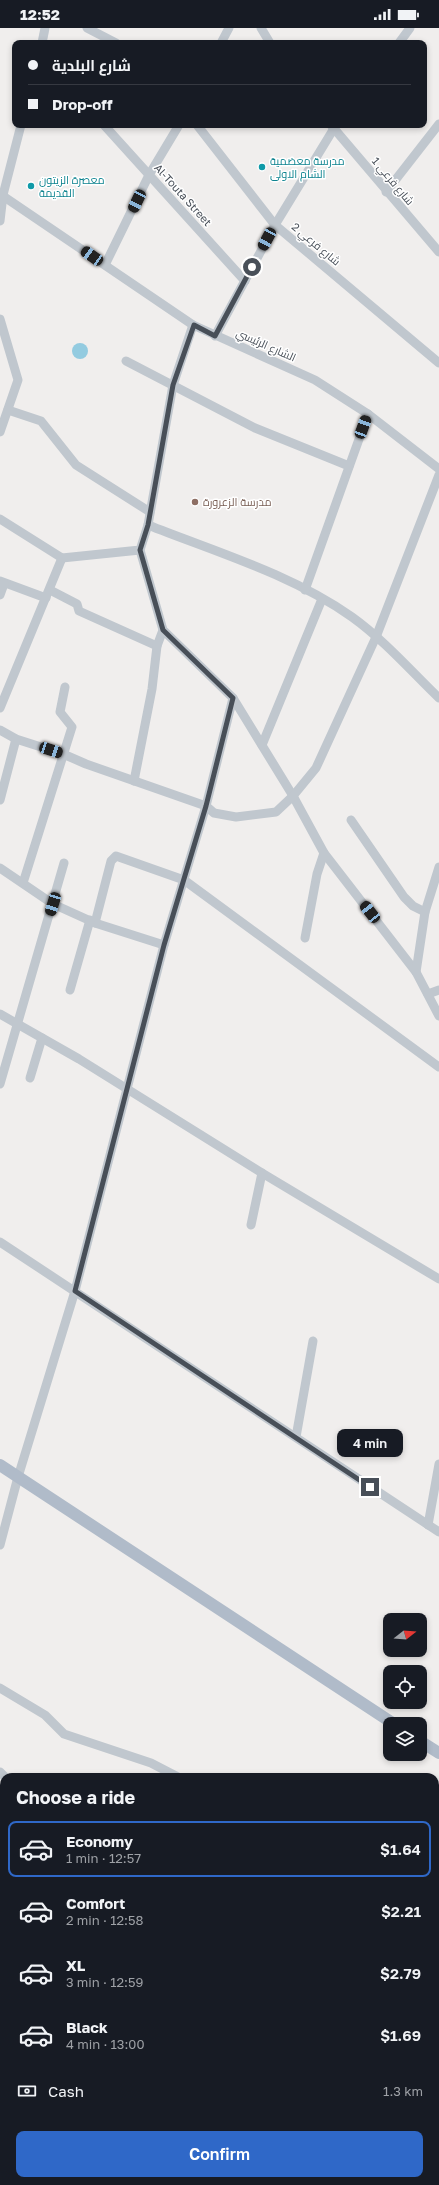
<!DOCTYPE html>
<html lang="en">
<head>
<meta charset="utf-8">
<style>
  body { margin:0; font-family:"Golos Text",Cairo,sans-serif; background:#20242c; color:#f1f3f6; height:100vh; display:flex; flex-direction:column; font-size:15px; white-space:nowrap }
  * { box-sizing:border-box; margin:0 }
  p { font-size:13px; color:#9ea1a6 }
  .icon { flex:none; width:22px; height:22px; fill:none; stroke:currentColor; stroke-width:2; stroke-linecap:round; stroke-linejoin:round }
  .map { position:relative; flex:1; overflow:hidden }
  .sheet { position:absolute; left:0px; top:1745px; width:439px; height:412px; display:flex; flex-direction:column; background:#171b24; border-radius:12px 12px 0 0; box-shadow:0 2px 6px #0003 }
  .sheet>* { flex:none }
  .top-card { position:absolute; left:12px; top:12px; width:415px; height:88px; border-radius:8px; box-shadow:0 2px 6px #0003; display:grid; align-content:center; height:88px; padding:0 16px; background:#171b24 }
  .needle { width:26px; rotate:73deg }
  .buttons { position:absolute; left:383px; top:1585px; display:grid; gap:8px }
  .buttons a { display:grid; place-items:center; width:44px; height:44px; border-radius:8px; background:#171b24; box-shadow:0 2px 6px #0003; font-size:20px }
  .end { position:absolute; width:18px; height:18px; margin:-9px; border:5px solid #484f58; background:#fff; box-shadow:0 0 0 2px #fff }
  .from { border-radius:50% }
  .bubble { position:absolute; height:28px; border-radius:8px; background:#171b24; box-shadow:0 2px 6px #0003; font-size:13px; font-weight:600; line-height:28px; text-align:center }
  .car { position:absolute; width:12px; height:24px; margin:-12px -6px; border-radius:5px; box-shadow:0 0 3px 1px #0007; background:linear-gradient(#222 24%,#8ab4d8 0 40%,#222 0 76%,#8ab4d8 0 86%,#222 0) }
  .top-card b { display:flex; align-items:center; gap:14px; height:38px; font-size:15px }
  .top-card b+b { border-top:1px solid #363941 }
  .top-card i { width:10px; height:10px; background:#f1f3f6 }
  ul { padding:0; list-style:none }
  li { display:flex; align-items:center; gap:12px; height:56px; margin:0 8px 6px; padding:0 8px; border:2px solid transparent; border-radius:8px }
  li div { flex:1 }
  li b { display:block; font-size:15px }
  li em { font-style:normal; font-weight:600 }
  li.on { border-color:#2f68c8 }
  li>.icon { width:36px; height:36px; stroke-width:1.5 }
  h2 { padding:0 16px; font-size:18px; line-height:48px }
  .pay { display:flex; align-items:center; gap:10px; height:44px; padding:0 16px; font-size:15px }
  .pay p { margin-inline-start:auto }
  .primary-button { display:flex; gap:8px; margin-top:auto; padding:8px 16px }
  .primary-button a { flex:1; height:46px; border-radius:8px; background:#2f68c8; color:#fff; font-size:16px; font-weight:600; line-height:46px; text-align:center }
  .status { display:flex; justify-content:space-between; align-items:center; height:28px; padding:0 20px; background:#171b24; direction:ltr }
  .status svg { height:11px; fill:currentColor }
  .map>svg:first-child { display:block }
  .water { fill:#93cbe0 }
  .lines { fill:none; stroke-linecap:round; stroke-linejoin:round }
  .minor { stroke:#c0c7ce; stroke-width:9 }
  .major { stroke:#b0bbc9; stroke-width:12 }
  .route { stroke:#484f58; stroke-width:5 }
  .culture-dot { fill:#0f9aa8; stroke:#fff; stroke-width:1.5 }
  .education-dot { fill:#8d6e63; stroke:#fff; stroke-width:1.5 }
  .labels { text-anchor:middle; stroke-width:3; stroke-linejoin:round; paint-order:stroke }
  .culture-label { font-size:11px; fill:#0d838f; stroke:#fff; text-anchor:start }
  .street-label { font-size:11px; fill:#484f58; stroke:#fff }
  .education-label { font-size:11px; fill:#785e54; stroke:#fff; text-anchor:start }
</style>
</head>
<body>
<div class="status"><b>12:52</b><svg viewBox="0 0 49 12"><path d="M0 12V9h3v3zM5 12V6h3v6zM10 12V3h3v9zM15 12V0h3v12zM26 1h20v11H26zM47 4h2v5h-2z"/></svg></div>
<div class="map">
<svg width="439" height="2157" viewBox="0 0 439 2157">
  <rect width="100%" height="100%" fill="#f0eeed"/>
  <circle class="water" cx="80" cy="323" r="8"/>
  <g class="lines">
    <g class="minor">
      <path d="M87,0L116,15"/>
      <path d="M261,0L270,15"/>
      <path d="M42,15L45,0"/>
      <path d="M221,15L229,0"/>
      <path d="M399,15L410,0"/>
      <path d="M104,97L245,253"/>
      <path d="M197,97L275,197L439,335"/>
      <path d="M331,97L439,224"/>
      <path d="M386,164L439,96"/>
      <path d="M0,166L193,297L315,352L368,386L439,441"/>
      <path d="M0,193L3,167L21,97"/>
      <path d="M105,237L149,147L179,97"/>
      <path d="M0,291L18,352L0,404"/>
      <path d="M215,308L275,197L336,97"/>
      <path d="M126,333L255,400L349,438"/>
      <path d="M8,382L41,393L76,437L150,484"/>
      <path d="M0,491L62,530"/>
      <path d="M148,497C216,524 291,546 352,589C384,612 411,643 439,670"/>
      <path d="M140,522L163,602L233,670L293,768L324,825L416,944L439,988"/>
      <path d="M0,553L46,570"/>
      <path d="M50,562L77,576L79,583L157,618"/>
      <path d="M305,562L368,386"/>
      <path d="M0,567L4,556"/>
      <path d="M0,680L62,530L140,522L148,497L173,357L193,297"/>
      <path d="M0,702L16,711L63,726L86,736L206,778L214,785L236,789L276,784L293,768L316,740L376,609L439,447"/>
      <path d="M262,717L322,571"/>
      <path d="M134,753L152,661L157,618L163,602"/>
      <path d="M0,772L16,711"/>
      <path d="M351,792L404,869L413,878L425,884"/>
      <path d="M0,840L53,876L95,895L164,917"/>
      <path d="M23,855L72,699L60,684L65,659"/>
      <path d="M95,895L111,833L116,828L184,852L439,1039"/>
      <path d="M305,910L317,846L324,825"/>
      <path d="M416,944L425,884L439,839"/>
      <path d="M70,962L90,892"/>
      <path d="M428,966L439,962"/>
      <path d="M0,986L79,1031L262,1145L439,1251"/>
      <path d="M30,1050L42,1010"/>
      <path d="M0,1056L64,835"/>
      <path d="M251,1197L262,1145"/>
      <path d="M0,1214L439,1504"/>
      <path d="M296,1409L313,1313"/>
      <path d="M428,1497L439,1436"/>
      <path d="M0,1517L18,1449L75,1263L164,917L206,778L233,670"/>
      <path d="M0,1660L45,1687L64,1706L151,1735L178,1749"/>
      <path d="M0,1744L5,1749"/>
      <path d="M435,1798L439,1790"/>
      <path d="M0,1807L4,1802"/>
      <path d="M0,1842L4,1846"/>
      <path d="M435,1892L439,1895"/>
      <path d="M0,1955L4,1949"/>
      <path d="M0,2062L4,2057"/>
      <path d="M435,2088L439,2087"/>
      <path d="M23,2157L25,2153"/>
      <path d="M86,2157L88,2153"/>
      <path d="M153,2157L155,2153"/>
      <path d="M205,2157L207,2153"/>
      <path d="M303,2157L304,2153"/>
      <path d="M316,2157L317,2153"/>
      <path d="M421,2157V2153"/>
    </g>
    <g class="major">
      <path d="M0,1437L394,1696"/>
      <path d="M420,1713L439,1725"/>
    </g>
  </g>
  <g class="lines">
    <path class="route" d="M252,239L215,308L194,297L173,357L148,497L140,522L163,602L233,670L206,778L164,917L75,1263L370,1459"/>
  </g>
  <g class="culture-dot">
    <circle cx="262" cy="139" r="4"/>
    <circle cx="31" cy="158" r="4"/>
  </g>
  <circle class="education-dot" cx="195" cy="474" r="4"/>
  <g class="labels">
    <g class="culture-label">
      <text x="270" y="137">مدرسة معضمية<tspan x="270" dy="13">الشام الاولى</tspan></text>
      <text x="39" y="156">معصرة الزيتون<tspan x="39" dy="13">القديمة</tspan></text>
    </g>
    <g class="street-label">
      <text transform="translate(393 153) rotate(50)" y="4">شارع فرعي 1</text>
      <text transform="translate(183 167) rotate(48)" y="4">Al-Touta Street</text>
      <text transform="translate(316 216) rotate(40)" y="4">شارع فرعي 2</text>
      <text transform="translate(266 317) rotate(24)" y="4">الشارع الرئيسي</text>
    </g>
    <g class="education-label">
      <text x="203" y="478">مدرسة الزعرورة</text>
    </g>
  </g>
</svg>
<div class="buttons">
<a><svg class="needle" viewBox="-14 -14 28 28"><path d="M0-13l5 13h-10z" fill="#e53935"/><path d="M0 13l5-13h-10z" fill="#9ea1a6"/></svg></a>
<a><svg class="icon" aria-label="locate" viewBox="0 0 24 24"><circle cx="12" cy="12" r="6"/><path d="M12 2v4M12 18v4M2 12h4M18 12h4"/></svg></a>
<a><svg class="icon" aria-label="layers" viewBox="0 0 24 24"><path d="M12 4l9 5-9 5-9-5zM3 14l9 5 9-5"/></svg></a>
</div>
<i class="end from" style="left:252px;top:239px"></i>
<i class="end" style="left:370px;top:1459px"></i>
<div class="bubble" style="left:337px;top:1401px;width:66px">4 min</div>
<i class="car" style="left:137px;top:173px;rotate:206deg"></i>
<i class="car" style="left:267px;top:211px;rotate:208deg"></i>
<i class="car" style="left:92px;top:228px;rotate:305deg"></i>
<i class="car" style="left:363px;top:399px;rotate:20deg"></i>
<i class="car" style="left:51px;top:722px;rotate:108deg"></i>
<i class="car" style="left:53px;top:876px;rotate:197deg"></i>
<i class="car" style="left:370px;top:884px;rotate:322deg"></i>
<div class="top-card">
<b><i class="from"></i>شارع البلدية</b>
<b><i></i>Drop-off</b>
</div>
<section class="sheet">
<h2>Choose a ride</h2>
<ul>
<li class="on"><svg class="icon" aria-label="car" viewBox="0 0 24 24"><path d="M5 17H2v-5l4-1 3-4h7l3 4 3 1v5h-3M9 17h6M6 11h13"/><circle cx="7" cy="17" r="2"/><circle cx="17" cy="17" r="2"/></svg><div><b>Economy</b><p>1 min · 12:57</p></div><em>$1.64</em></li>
<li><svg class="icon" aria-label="car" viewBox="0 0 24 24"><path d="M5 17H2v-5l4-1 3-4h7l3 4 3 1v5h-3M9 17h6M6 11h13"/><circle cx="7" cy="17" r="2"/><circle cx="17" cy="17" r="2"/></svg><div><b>Comfort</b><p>2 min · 12:58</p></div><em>$2.21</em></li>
<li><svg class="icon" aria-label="car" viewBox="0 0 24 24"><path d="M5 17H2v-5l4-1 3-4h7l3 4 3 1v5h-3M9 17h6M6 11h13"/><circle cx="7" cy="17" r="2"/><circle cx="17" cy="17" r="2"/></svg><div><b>XL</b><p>3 min · 12:59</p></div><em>$2.79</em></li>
<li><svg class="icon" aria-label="car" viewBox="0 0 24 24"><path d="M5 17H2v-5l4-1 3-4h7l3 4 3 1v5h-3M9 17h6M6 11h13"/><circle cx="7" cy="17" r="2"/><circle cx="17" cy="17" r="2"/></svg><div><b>Black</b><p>4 min · 13:00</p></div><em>$1.69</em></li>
</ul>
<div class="pay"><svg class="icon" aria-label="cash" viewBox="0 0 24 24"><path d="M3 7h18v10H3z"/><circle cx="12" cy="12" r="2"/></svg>Cash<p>1.3 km</p></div>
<div class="primary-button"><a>Confirm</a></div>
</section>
</div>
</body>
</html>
